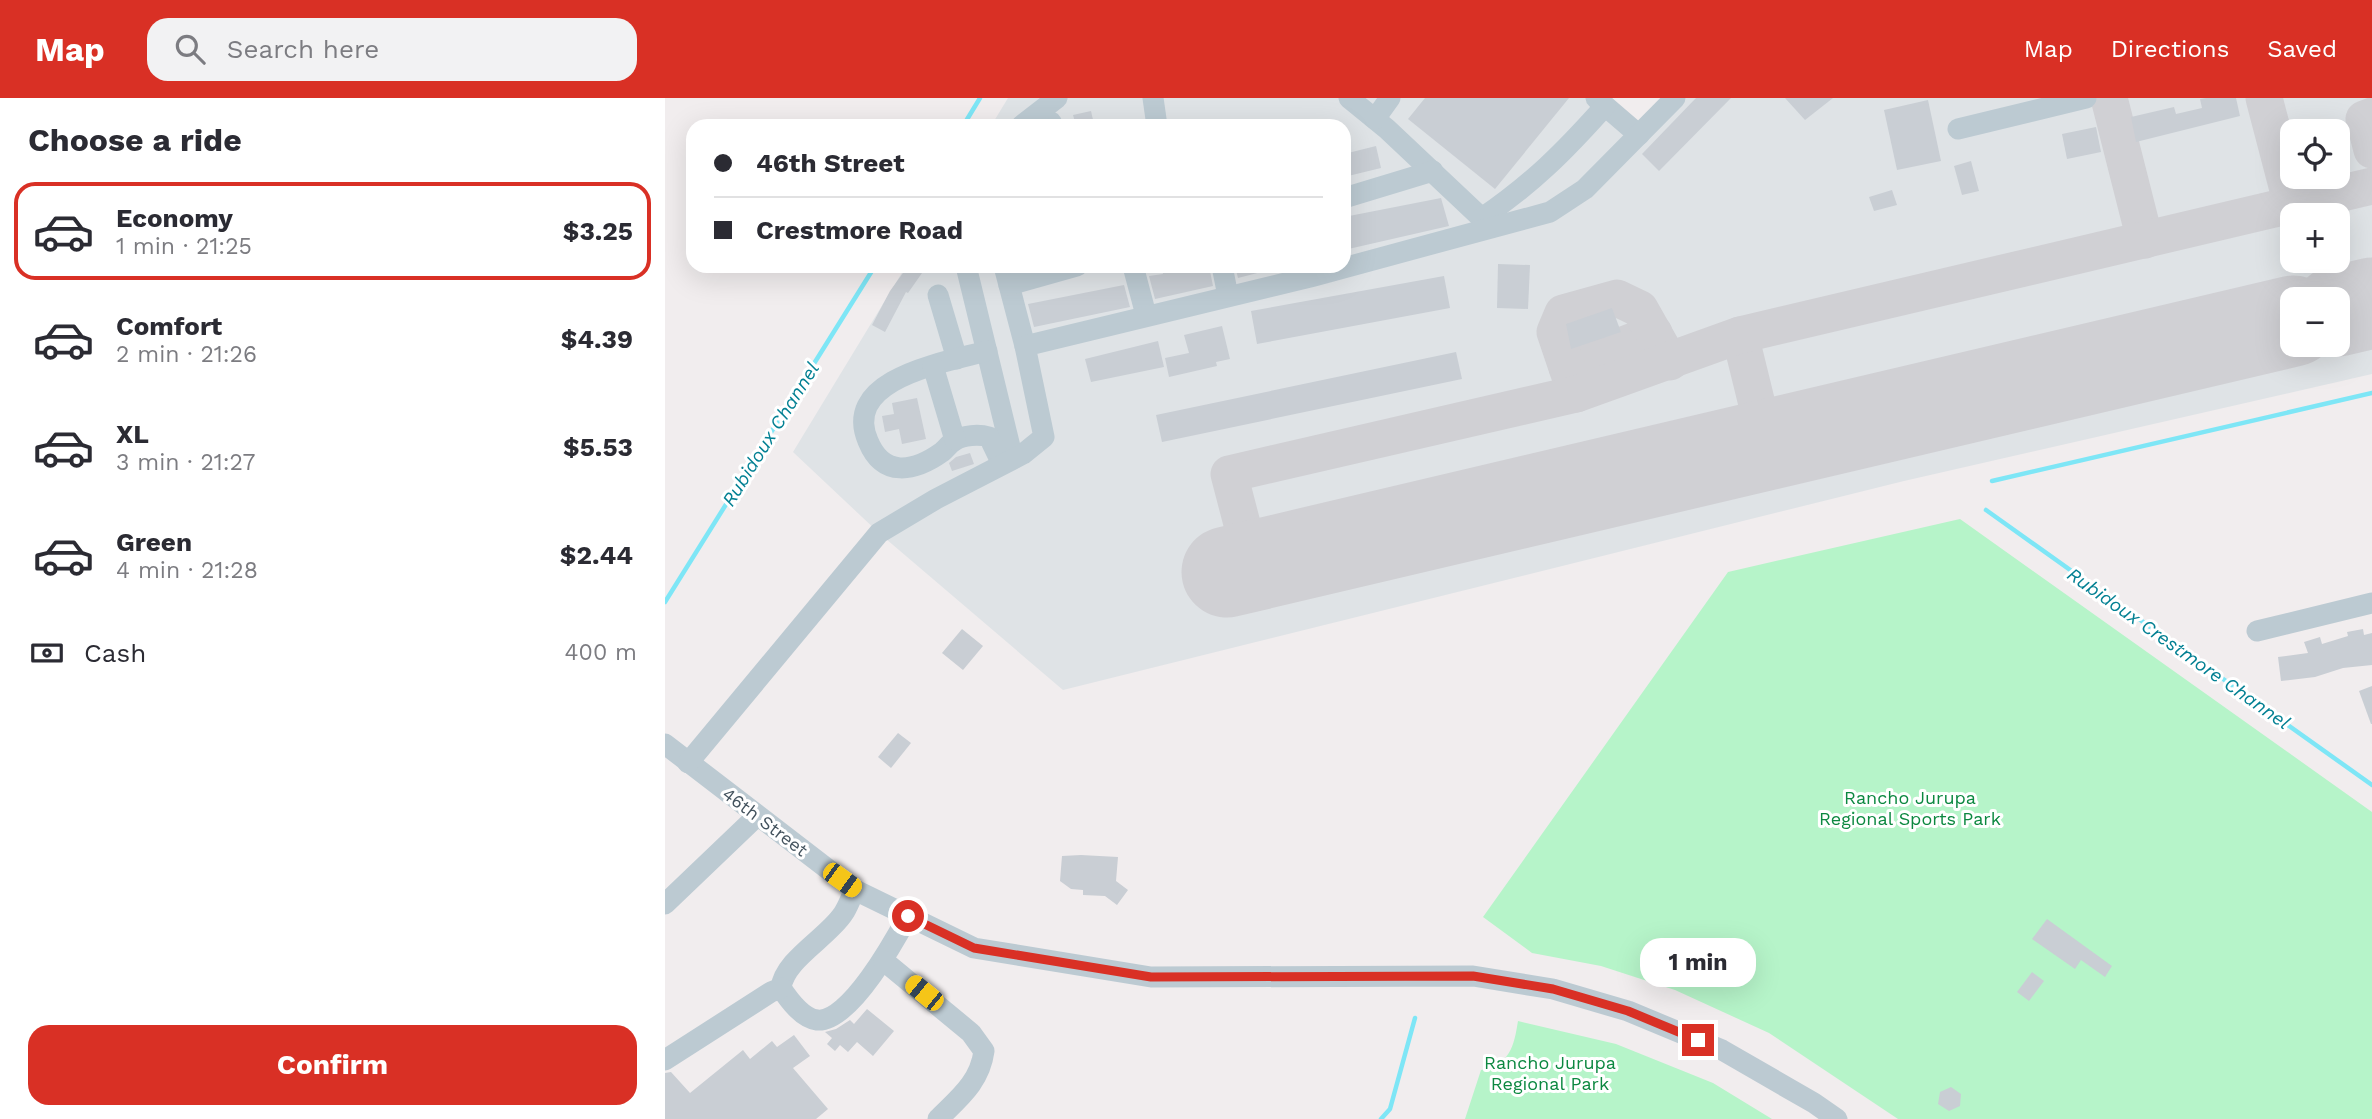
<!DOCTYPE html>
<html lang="en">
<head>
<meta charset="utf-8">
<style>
  body { margin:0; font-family:"Work Sans",sans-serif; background:#f2f2f3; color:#2b2b33; height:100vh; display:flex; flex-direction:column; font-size:26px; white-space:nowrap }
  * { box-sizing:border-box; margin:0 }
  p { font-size:23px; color:#7c7c81 }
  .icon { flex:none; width:38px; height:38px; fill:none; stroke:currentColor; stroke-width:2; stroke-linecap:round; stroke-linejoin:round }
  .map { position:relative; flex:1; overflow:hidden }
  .drawer { display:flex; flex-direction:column; background:#fff; width:665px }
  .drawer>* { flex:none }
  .banner { position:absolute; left:21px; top:21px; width:665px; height:154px; border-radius:21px; box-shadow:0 7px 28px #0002; display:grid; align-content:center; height:154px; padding:0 28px; background:#fff }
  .fabs { position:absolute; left:1615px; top:21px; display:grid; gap:14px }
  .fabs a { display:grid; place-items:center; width:70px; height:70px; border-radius:14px; background:#fff; box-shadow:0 7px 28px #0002; font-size:35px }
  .end { position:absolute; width:32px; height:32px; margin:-16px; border:9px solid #d93025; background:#fff; box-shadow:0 0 0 4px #fff }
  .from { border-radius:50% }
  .bubble { position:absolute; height:49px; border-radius:21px; background:#fff; box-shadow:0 7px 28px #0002; font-size:23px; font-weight:700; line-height:49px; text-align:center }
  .car { position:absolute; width:21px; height:42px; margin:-21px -10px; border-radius:9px; box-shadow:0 0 5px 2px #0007; background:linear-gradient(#f5c518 24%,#345 0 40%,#f5c518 0 76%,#345 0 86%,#f5c518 0) }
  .banner b { display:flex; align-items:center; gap:24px; height:66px; font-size:26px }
  .banner b+b { border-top:2px solid #e1e1e2 }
  .banner i { width:18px; height:18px; background:#2b2b33 }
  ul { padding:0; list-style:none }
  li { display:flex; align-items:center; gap:21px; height:98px; margin:0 14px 10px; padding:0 14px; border:4px solid transparent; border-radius:21px }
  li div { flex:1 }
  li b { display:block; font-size:26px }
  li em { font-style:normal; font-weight:700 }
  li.on { border-color:#d93025 }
  li>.icon { width:63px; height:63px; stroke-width:1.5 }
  h2 { padding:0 28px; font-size:32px; line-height:84px }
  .pay { display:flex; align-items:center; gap:18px; height:77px; padding:0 28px; font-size:26px }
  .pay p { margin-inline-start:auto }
  .primary-button { display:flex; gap:14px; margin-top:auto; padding:14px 28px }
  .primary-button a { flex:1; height:80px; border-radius:21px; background:#d93025; color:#fff; font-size:28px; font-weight:700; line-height:80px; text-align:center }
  header { display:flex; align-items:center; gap:42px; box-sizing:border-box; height:98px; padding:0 35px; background:#d93025; color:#fff }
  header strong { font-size:33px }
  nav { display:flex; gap:38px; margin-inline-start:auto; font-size:24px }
  .search { width:490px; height:63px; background:#f2f2f3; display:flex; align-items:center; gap:18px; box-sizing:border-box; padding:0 24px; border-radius:21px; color:#7c7c81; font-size:26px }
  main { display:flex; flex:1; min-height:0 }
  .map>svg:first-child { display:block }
  .airport { fill:#dfe3e6; fill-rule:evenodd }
  .green { fill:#b6f4c9 }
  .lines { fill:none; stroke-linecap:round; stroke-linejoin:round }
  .stream { stroke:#7ee6f6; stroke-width:4.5 }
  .taxiway { stroke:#d0d0d4; stroke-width:37 }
  .runway { stroke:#d0d0d4; stroke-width:91 }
  .building { fill:#c9ced4 }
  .minor { stroke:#bccad2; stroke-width:21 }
  .route { stroke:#d93025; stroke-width:9 }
  .labels { text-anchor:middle; stroke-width:6; stroke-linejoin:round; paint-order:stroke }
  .park-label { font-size:18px; fill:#0c8840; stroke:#fff }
  .street-label { font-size:18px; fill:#44535e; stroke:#fff }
  .water-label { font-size:19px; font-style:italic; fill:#038093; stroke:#fff }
</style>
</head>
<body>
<header>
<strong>Map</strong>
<div class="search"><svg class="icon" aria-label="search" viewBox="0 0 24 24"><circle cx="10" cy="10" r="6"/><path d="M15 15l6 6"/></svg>Search here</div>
<nav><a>Map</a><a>Directions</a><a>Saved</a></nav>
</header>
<main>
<section class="drawer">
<h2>Choose a ride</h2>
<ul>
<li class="on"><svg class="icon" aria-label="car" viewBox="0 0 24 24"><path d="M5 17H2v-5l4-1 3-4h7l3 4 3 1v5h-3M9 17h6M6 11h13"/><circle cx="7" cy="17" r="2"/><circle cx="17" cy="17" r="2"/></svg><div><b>Economy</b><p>1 min · 21:25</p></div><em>$3.25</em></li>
<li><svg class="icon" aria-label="car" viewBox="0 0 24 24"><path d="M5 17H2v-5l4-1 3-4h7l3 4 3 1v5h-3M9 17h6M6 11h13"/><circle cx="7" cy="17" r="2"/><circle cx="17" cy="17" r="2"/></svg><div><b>Comfort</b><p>2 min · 21:26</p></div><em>$4.39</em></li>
<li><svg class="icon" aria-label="car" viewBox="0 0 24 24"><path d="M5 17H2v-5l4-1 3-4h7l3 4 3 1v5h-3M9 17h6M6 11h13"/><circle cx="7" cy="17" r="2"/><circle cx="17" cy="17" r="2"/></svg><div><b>XL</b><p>3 min · 21:27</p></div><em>$5.53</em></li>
<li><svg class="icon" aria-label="car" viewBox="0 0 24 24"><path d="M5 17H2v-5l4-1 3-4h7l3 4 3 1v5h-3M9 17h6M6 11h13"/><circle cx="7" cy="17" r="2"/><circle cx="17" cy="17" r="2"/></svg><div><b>Green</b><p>4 min · 21:28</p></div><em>$2.44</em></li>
</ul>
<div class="pay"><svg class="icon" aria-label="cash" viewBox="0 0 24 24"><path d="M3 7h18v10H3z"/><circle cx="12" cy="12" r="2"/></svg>Cash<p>400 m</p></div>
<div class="primary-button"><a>Confirm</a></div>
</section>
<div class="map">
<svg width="1707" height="1021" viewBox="0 0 1707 1021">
  <rect width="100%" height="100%" fill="#f1edee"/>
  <path class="airport" d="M343,0H928L968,33L1002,0H1707V276L1239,383L398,592L214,435L128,354L241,168H679V28H326ZM1628,33H1673V79H1628ZM1628,117H1673V163H1628ZM1628,201H1673V247H1628Z"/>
  <g class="green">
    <path d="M1295,421L1707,714V1021H1233L1104,935L1010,892L936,868L867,855L818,819L1063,474Z"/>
    <path d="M853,923L951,946L1048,985L1107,1021H800L816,972C845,967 849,948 853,923Z"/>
  </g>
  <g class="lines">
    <g class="stream">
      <path d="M298,28L315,0"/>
      <path d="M1327,383L1707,295"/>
      <path d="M1321,412L1707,687"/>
      <path d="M0,504L210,168"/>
      <path d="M716,1021L725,1011L750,920"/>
    </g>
    <g class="taxiway">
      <path d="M1444,0L1480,142"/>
      <path d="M1599,0L1627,107"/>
      <path d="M1707,18L1699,21L1707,52"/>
      <path d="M1075,237L1102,347"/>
      <path d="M902,269L989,235"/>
      <path d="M911,296L890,234L898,215L952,200L975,211L1005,264"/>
      <path d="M588,468L564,376L911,296L1075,237L1707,88"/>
    </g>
    <g class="runway">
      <path d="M1673,213L1707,205"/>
      <path d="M562,474L1628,223"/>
    </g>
  </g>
  <g class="building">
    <path d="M760,0H904L830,91L743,21Z"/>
    <path d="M1031,0H1066L994,73L977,56Z"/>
    <path d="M1120,0H1168L1140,22Z"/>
    <path d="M1541,0H1571L1575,18L1471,44L1466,19L1509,9L1511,16L1537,10L1535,1Z"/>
    <path d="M1263,2L1276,63L1232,72L1219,12Z"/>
    <path d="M426,13L429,26L411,28L408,17Z"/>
    <path d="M1431,29L1436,54L1402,61L1397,36Z"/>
    <path d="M711,48L716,70L679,79V56Z"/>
    <path d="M1306,63L1314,93L1297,97L1289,68Z"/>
    <path d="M1227,92L1232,107L1209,113L1204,99Z"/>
    <path d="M776,100L784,128L679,152V119Z"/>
    <path d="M833,166L865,167L863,211L832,210Z"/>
    <path d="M243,168L257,175L243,195L241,194L220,234L207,227L225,193Z"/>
    <path d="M496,168H544L548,188L490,201L484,178L498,176Z"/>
    <path d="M570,168H604V172L573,180Z"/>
    <path d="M779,178L785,210L592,246L586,213Z"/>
    <path d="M459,187L465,209L369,229L363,206Z"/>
    <path d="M947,210L956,234L906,251L901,226Z"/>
    <path d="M557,228L565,261L551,264L552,268L504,279L500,260L524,255L519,237Z"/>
    <path d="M493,243L499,269L426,284L420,261Z"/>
    <path d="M791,254L797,281L497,344L491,317Z"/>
    <path d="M252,300L261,341L237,346L234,331L220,334L217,318L229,316L227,305Z"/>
    <path d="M305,355L309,366L287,373L284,365L291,359Z"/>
    <path d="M297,531L318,548L298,572L277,555Z"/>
    <path d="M1698,531L1699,537L1707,535V567L1678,570L1650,579L1616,583L1613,559L1643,555L1639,544L1655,539L1657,546L1683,538L1682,534Z"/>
    <path d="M1707,588V626H1706L1694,593Z"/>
    <path d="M233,635L246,645L226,670L213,659Z"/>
    <path d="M416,757L453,759L451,783L463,792L452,807L440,798L418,797V792L406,791L395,783L397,758Z"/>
    <path d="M1382,821L1447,868L1440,879L1416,862L1410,871L1367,841Z"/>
    <path d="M1367,874L1379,883L1364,903L1352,894Z"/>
    <path d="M202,911L229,933L208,958L192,944L183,954L175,947L170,953L162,946L167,940L160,934L171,931L185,922L189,926Z"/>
    <path d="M129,937L145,958L128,970L163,1011L151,1021H0V975L6,974L25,995L78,952L85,961L107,943L112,949Z"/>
    <path d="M1286,989L1296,996L1295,1008L1284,1013L1273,1006L1275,994Z"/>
  </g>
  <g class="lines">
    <g class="minor">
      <path d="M488,0L492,28"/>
      <path d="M684,0L722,31L826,129"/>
      <path d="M931,0L974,37"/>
      <path d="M710,21L725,0"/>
      <path d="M386,24L388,28"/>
      <path d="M356,28L392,0"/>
      <path d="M1293,31L1421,0"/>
      <path d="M679,100L768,73"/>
      <path d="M817,120C868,85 899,54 940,8"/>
      <path d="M301,168L348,361"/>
      <path d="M339,168L360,248"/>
      <path d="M468,168L481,217"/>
      <path d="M557,168L563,198"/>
      <path d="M344,187L412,168"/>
      <path d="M273,197L292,261"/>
      <path d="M322,253C282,264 176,280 203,343C218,380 249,374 277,354C281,351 284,346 289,343C298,337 314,336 324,339L337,366"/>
      <path d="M268,268L290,342"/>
      <path d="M1592,533L1707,505"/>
      <path d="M0,646L190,792L309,850L486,879L808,878L888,891L963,913L1057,952L1149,1005L1172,1021"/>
      <path d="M23,665L214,435L271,401L358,356L379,339L360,248L645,179L885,114L920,91L1010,0"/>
      <path d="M190,792C186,799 183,809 178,816C162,840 119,862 116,890C124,902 137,920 152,922C184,926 230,842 243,818"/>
      <path d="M0,806L92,718"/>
      <path d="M219,863L306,935L319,953C315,984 294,1000 273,1021"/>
      <path d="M0,962L106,894L116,890"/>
    </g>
  </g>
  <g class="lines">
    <path class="route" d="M243,818L309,850L486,879L808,878L888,891L963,913L1033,942"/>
  </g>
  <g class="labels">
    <g class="park-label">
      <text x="1245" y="706">Rancho Jurupa<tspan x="1245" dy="21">Regional Sports Park</tspan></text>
      <text x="885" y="971">Rancho Jurupa<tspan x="885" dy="21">Regional Park</tspan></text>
    </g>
    <g class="street-label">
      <text transform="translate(100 724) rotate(37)" y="6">46th Street</text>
    </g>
    <g class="water-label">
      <text transform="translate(105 336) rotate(-58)" y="7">Rubidoux Channel</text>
      <text transform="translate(1514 550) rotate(35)" y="7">Rubidoux Crestmore Channel</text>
    </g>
  </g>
</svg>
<div class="fabs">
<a><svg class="icon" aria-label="locate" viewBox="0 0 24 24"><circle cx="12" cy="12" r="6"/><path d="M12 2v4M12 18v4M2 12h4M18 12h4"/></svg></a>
<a>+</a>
<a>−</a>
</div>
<i class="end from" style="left:243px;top:818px"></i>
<i class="end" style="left:1033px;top:942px"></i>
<div class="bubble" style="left:975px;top:840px;width:116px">1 min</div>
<i class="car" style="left:177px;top:782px;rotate:126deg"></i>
<i class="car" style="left:259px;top:895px;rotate:309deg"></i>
<div class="banner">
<b><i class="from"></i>46th Street</b>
<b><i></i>Crestmore Road</b>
</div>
</div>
</main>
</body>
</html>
